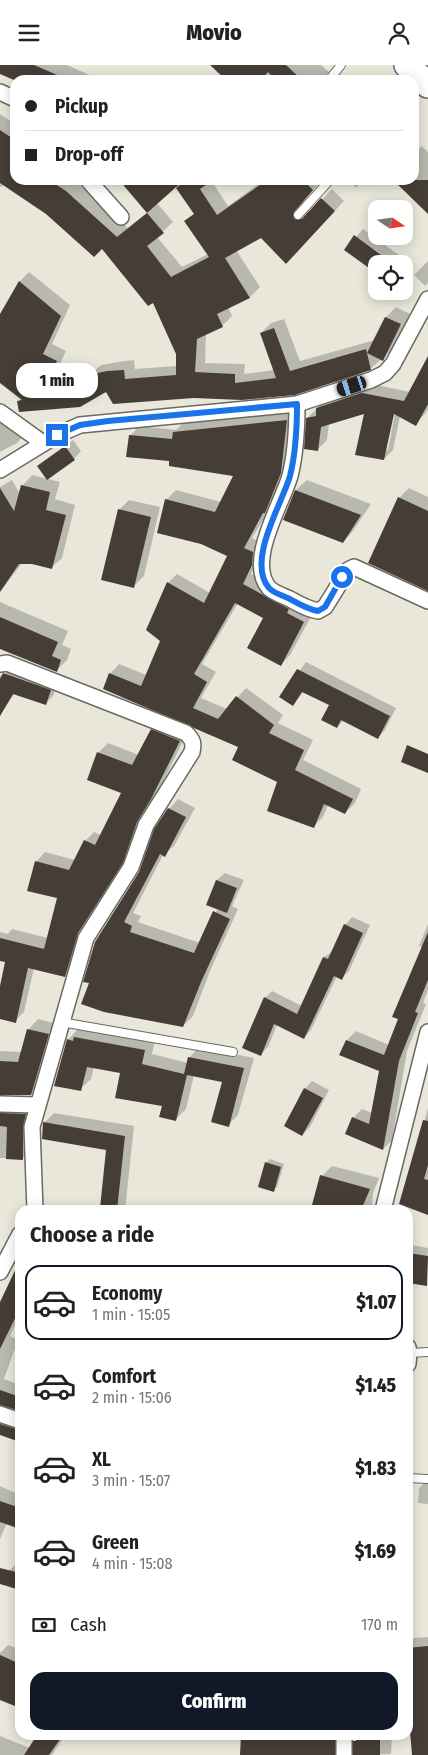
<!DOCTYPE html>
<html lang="en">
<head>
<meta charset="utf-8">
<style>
  body { margin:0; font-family:"Fira Sans Condensed",sans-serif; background:#f2f2f2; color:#222; height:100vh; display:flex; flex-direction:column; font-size:19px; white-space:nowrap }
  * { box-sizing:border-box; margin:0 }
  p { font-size:16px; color:#767676 }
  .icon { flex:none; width:28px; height:28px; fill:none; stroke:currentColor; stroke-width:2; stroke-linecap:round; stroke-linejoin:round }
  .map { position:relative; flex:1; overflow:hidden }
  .sheet { position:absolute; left:15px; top:1140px; width:398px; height:535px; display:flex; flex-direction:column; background:#fff; border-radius:15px; box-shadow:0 2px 12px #0003 }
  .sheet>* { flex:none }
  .banner { position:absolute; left:10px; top:10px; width:409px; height:110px; border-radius:15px; box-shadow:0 2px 12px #0003; display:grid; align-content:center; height:110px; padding:0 15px; background:#fff }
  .needle { width:32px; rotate:103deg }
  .controls { position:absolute; left:368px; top:135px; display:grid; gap:10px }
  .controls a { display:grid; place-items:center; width:45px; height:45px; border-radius:10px; background:#fff; box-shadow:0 2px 12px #0003; font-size:25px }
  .end { position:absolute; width:22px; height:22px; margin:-11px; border:6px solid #1a73e8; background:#fff; box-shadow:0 0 0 2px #fff }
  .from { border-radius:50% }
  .bubble { position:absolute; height:35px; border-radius:15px; background:#fff; box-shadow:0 2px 12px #0003; font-size:16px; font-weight:800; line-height:35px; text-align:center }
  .car { position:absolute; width:15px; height:30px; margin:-15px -8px; border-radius:6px; box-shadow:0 0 4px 1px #0007; background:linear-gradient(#222 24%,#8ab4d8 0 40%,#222 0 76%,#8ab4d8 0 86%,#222 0) }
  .banner b { display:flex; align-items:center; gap:18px; height:48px; font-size:19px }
  .banner b+b { border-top:1px solid #e0e0e0 }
  .banner i { width:12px; height:12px; background:#222 }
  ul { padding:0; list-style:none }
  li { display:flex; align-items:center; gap:15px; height:75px; margin:0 10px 8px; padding:0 5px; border:2px solid transparent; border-radius:15px }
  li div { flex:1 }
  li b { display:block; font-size:19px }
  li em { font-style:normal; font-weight:800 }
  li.selected { border-color:#111827 }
  li>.icon { width:45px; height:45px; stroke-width:1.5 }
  h2 { padding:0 15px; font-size:22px; line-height:60px }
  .pay { display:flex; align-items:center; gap:12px; height:55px; padding:0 15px; font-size:19px }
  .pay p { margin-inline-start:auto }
  .action { display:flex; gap:10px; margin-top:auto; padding:10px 15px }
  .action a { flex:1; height:58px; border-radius:15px; background:#111827; color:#fff; font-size:20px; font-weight:800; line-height:58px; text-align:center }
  header { display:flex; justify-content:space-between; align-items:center; height:65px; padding:0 15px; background:#fff; font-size:22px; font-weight:800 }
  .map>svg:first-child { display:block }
  .shadow { fill:#0003; fill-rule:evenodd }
  .building { fill:#463e36 }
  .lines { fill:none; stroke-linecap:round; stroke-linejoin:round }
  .service-casing { stroke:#6b6a5f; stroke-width:10 }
  .minor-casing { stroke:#6b6a5f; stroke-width:18 }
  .trunk-casing { stroke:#6b6a5f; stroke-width:28 }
  .service { stroke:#fff; stroke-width:8 }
  .minor { stroke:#fff; stroke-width:15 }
  .trunk { stroke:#fff; stroke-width:25 }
  .route { stroke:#1a73e8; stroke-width:6 }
</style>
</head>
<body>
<header><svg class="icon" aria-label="menu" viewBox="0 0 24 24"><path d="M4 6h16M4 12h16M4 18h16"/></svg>Movio<svg class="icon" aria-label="person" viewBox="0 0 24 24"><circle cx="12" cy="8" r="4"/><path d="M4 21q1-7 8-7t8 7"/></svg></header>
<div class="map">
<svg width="428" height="1690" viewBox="0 0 428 1690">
  <rect width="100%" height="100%" fill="#e8e7da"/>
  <g class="shadow">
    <path d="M0,0H67L101,15H17L0,8Z"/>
    <path d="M212,0H321L329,7L323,13L325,15H228Z"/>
    <path d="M0,49L15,59V115H74L128,163L148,147L120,115H211L228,141L261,117L259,115H322L304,135L302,141L307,146L312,145L332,124L344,136L296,187L261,172L236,185L260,222L250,232L228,242L232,251L222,261L206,268L205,298L245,299L244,309L275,305L261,268L271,258L284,254L300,296L375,275L386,252L396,242L410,249L393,284L370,304L295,329L106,325L19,336L22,333L0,316V252L20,216L29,207L70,240L52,279L66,286L49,322L90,315V310L101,300L118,297L134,295L135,304L177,301L178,289L154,237L102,182L5,120L0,122ZM176,121L195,148L186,156L208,189L182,202L157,172L173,157L157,138Z"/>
    <path d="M422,81L428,87V147L395,115H414V89Z"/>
    <path d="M348,115H364L356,123Z"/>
    <path d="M363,164L403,193L400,199H376V206L346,184Z"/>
    <path d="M428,196V218L425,221L414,210Z"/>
    <path d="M428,294V345L416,359L400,351L393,385L384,394L365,347L329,358L327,375L317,385L307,353L327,334L372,319L410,327ZM394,343H396L388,385H385Z"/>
    <path d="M0,346L27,367L17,378L0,387Z"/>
    <path d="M296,346L290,398L274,437L252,473L262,478L261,489L251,509L298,535L313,548L290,590L281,600L264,552L238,538L202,599L216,607L201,633L227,644L246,623L283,650L278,658L313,675L303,695L361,724L355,738L345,748L328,740L323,752L313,762L278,716L240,681L110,609L119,599L146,610L161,575L168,518L177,509L210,528L229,490L166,435L176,425L221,437L235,411L171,395L130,371L139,361L176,365L183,358Z"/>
    <path d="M73,375L81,386L74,394L39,401Z"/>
    <path d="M32,410L60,417L55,434L75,440L62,493L51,503L32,498H22L0,527V422L12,415L20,429L22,421Z"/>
    <path d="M307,415L371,439L353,466L343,477L284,454L296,425Z"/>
    <path d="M409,423L428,432V525L399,433Z"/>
    <path d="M129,435L160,442L144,511L134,521L119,445Z"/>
    <path d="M0,537L68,566L62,580L71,584L67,595L56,606L0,582Z"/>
    <path d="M306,597L396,643L385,665L378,672L344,655L337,662L330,640L304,626L293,639L281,631Z"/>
    <path d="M12,601L57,618L53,631L45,639L15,628L0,650V610L3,612Z"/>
    <path d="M161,656L188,666L160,723L146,746L131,787L87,858L74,902L65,911L34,903L24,947L15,956L0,953V926L7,896L0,895V867L8,869L12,864L48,873L59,832L36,797L45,787L75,795L85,776L94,767L101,770L123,727L89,714L99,687L108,678L139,690L152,665Z"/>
    <path d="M178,734L195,743L174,781L163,790L133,848L141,851L138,857L200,878L218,843L208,839L217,815L225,808L244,815L232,841L238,844L210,906L193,951L183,961L83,938L169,744Z"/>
    <path d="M352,852L370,860L349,906L342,913L337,911L311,965L304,973L277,960L268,982L260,990L265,933L272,926L302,941L324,892L333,886L345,860Z"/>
    <path d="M428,859V925L423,938L426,939L407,986L392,1075L383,1084L353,1053L362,1044L372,1048L380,1005L347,975L356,966L389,980L423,882L419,881Z"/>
    <path d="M38,954L58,959L41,1019L31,1029L1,1028V1032L35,1039L33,1083L23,1093H0V986L22,987L28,965Z"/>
    <path d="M85,963L155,975L152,989L188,998L189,993L199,982L254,993L238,1050L228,1060L224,1016L194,1010L186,1044L176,1054L163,1040L122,1007L94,1002L91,1014L80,1024L68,975L78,964L83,965Z"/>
    <path d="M312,1016L329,1025L310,1062L302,1070L305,1024Z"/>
    <path d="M428,1043V1149L401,1139Z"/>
    <path d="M54,1048L134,1061L125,1145H101L108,1084L44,1058Z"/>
    <path d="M270,1094L284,1099L277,1122L273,1125L266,1098Z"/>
    <path d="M332,1101L379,1113L373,1128L372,1145H334L322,1111Z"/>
    <path d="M76,1141L93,1145H72Z"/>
    <path d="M411,1180L428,1183L426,1220L408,1217V1183Z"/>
    <path d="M20,1200V1250L10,1271L18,1275L4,1314L20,1320V1345L0,1339V1240Z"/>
    <path d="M0,1342L20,1354V1376L0,1369Z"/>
    <path d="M428,1414V1439L418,1438L419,1423Z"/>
    <path d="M0,1421L20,1430V1462L7,1458L0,1474Z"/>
    <path d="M17,1498L20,1499V1523L9,1506Z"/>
    <path d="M428,1572V1690H413L408,1628V1580L414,1573Z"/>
    <path d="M8,1580L20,1584V1642L0,1620V1588Z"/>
    <path d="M39,1670H65L52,1690H0V1671L30,1683Z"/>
    <path d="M243,1670H344L346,1690H241Z"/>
    <path d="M358,1670H392L391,1689L360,1690L357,1685Z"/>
  </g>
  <g class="building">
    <path d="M0,0H34L69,15H14L0,9Z"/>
    <path d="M210,0H286L302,15H276L268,7L261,15H226Z"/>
    <path d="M0,65L15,75V115H49L66,126L117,172L147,148L164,168L147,181L171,212L209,192L184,156L194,149L176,123L187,115H213L200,124L217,150L267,115H303L313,125L294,147V154H302L321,133L335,146L286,199L261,173L225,193L250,233L217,249L223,262L197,274L195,307L235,309V318L276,313L260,268L274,263L290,306L366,284L371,305L295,330L242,335L194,333L113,339L106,327L80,342L19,347L17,336L22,335L0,318V249L19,216L61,251L43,289L57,296L40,331L89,323V310L107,306L124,305L125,314L176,310V289L153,238L148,241L102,184L94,192L46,149L0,118Z"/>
    <path d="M119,115H184L147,148Z"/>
    <path d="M393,115H428V149Z"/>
    <path d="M354,170L393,199H376V208L344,185Z"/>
    <path d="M385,252L401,259L383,296L367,288Z"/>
    <path d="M428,291V339L416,361L394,349L384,395L355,390L364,349L321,362L318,386L304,384L306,353L316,351V343L362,328L404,336Z"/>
    <path d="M287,355L281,408L265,448H263L244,483L253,487L252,500L243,519L289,544L287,548L304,557L281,601L247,583L263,553L235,538L194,609L207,617L193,643L218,654L236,631L274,660L269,668L304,685L295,705L353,734L345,749L324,739L314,763L267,746L277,717L232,695L238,682L103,624L109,608L141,621L160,576L146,565L167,517L204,538L227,491L201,479L157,468L165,434L215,447L233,411L169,401V396L126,392L129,370L172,374L173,367Z"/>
    <path d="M65,381L75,395L47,415L37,401Z"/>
    <path d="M21,420L50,427L46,445L66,450L52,504L32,499H19L0,527V423L14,446Z"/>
    <path d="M295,425L361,450L343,478L283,455Z"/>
    <path d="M398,432L428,446V526L368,498Z"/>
    <path d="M118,444L151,452L134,523L101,515Z"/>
    <path d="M0,552L58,577L52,591L61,595L57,607L0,584Z"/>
    <path d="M297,604L390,651L378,674L341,655L337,663L321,655L329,640L302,627L293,641L279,632Z"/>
    <path d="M3,608L51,625L46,640L13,629L0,651V614Z"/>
    <path d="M151,664L180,676L151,734L137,757L123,798L78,868L65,912L28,903L16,958L0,954V921L5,897L0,896V873L44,884L57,833L27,826L35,796L69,805L84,775L95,780L121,728L87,715L97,687L132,700Z"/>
    <path d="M407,680L428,689V708L401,697Z"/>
    <path d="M168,743L186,752L165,792L160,789L124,857L132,861L130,867L194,888L213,846L230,854L201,917L183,962L104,947L81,939L89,918L83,917L95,877L139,807L154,764Z"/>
    <path d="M216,815L237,823L227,848L206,840Z"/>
    <path d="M344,859L363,868L342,915L334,911L304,974L274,959L261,991L242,983L264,932L297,949L323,892L328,894Z"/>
    <path d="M428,867V915L415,947L418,948L399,996L383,1085L345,1069L352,1052L369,1059L379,1006L339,990L346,975L384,990L398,954L392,952Z"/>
    <path d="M27,964L49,969L31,1030H0V996L18,997Z"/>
    <path d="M74,972L145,985L142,999L184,1009L188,992L244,1003L229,1062L211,1057L222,1017L187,1010L176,1056L159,1052L162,1041L115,1033L120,1008L87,1002L81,1026L54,1021L67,974L73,976Z"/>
    <path d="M304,1023L323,1033L302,1071L284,1061Z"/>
    <path d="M0,1048L26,1049L23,1062V1095L6,1094L7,1062L0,1061Z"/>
    <path d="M423,1055L428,1056V1100L424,1114L428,1115V1150L399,1139Z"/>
    <path d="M43,1057L125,1071L117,1145L100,1143L106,1085L42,1074Z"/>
    <path d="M265,1097L281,1102L274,1127L258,1122Z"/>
    <path d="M320,1110L370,1124L361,1145H330L312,1140Z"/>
    <path d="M408,1188L428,1191L427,1221L408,1218Z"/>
    <path d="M20,1195V1243L0,1284V1237Z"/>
    <path d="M0,1325L20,1332V1346L0,1340Z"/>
    <path d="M0,1359L20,1365V1377L0,1370Z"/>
    <path d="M0,1436L20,1443V1464L0,1457Z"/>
    <path d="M0,1503L20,1508V1525L0,1519Z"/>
    <path d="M428,1581V1690H412L408,1642V1583Z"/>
    <path d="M0,1590L20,1599V1643L0,1635Z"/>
    <path d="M37,1670H63L49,1690H24Z"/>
    <path d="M241,1670L305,1673V1670H326V1675H335V1690H240Z"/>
    <path d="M357,1670L380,1672V1690H353V1676H356Z"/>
  </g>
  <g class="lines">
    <defs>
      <g id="service">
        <path d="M329,15L341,0"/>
        <path d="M298,150L330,115"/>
        <path d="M61,957L233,987"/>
        <path d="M35,1145H71"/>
        <path d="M409,1288L428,1287"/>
        <path d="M408,1413L428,1414"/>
      </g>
      <g id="minor">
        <path d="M0,27L15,34"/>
        <path d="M88,115L121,152"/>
        <path d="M297,339C297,363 296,387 290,411C282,439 246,496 269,523C274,528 284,531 290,534C299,539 307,544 318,546L325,542L348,505L354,502L428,536"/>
        <path d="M0,347L43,378"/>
        <path d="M0,405L57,370L80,360L297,339L371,315L385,308L393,299L428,234"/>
        <path d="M0,599L7,598L186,668C193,675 194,678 192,687L146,760L131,802L86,873L32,1062L35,1145"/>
        <path d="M0,1039L37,1040"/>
        <path d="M383,1145L428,967"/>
        <path d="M0,1207L20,1169"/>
        <path d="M408,1282L409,1288L408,1299"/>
        <path d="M0,1349L20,1356"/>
        <path d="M344,1670V1690"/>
      </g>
      <path id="trunk" d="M407,0L428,20"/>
    </defs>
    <use href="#service" class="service-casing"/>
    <use href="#minor" class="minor-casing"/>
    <use href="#trunk" class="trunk-casing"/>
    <use href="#service" class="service"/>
    <use href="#minor" class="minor"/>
    <use href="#trunk" class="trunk"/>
  </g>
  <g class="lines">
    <path class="route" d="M57,370L80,360L108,356L297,339C297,363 296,387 290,411C282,439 246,496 269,523C273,528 284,531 290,534C299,539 307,544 318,546L325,542L342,512"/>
  </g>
</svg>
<div class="controls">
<a><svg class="needle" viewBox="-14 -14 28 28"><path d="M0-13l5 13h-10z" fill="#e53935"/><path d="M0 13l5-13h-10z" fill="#767676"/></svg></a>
<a><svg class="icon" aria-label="locate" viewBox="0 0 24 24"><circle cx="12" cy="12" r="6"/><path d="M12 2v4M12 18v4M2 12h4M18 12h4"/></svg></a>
</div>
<i class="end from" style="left:342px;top:512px"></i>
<i class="end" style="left:57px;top:370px"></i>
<div class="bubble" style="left:16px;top:298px;width:82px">1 min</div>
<i class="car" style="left:352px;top:321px;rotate:252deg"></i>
<div class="banner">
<b><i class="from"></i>Pickup</b>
<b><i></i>Drop-off</b>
</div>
<section class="sheet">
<h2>Choose a ride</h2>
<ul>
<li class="selected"><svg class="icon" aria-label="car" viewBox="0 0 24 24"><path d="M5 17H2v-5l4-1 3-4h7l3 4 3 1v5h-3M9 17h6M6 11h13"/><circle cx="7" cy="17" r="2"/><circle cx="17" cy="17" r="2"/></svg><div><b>Economy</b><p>1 min · 15:05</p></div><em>$1.07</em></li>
<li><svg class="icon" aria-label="car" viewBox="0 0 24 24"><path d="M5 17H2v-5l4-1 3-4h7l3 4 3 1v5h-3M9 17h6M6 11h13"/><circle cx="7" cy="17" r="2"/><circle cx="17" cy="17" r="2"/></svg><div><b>Comfort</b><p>2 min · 15:06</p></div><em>$1.45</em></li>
<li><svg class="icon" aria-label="car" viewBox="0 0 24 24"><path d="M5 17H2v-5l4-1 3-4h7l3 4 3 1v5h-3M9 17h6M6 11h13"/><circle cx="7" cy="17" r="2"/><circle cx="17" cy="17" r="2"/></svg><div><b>XL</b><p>3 min · 15:07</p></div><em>$1.83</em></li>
<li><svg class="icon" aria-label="car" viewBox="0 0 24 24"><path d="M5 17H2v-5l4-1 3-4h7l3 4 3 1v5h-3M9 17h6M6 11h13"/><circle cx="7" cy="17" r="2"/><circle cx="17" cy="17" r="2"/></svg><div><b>Green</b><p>4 min · 15:08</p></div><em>$1.69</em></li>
</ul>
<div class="pay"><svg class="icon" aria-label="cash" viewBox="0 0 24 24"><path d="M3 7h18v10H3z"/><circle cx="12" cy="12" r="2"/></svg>Cash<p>170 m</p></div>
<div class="action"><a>Confirm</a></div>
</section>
</div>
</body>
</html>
